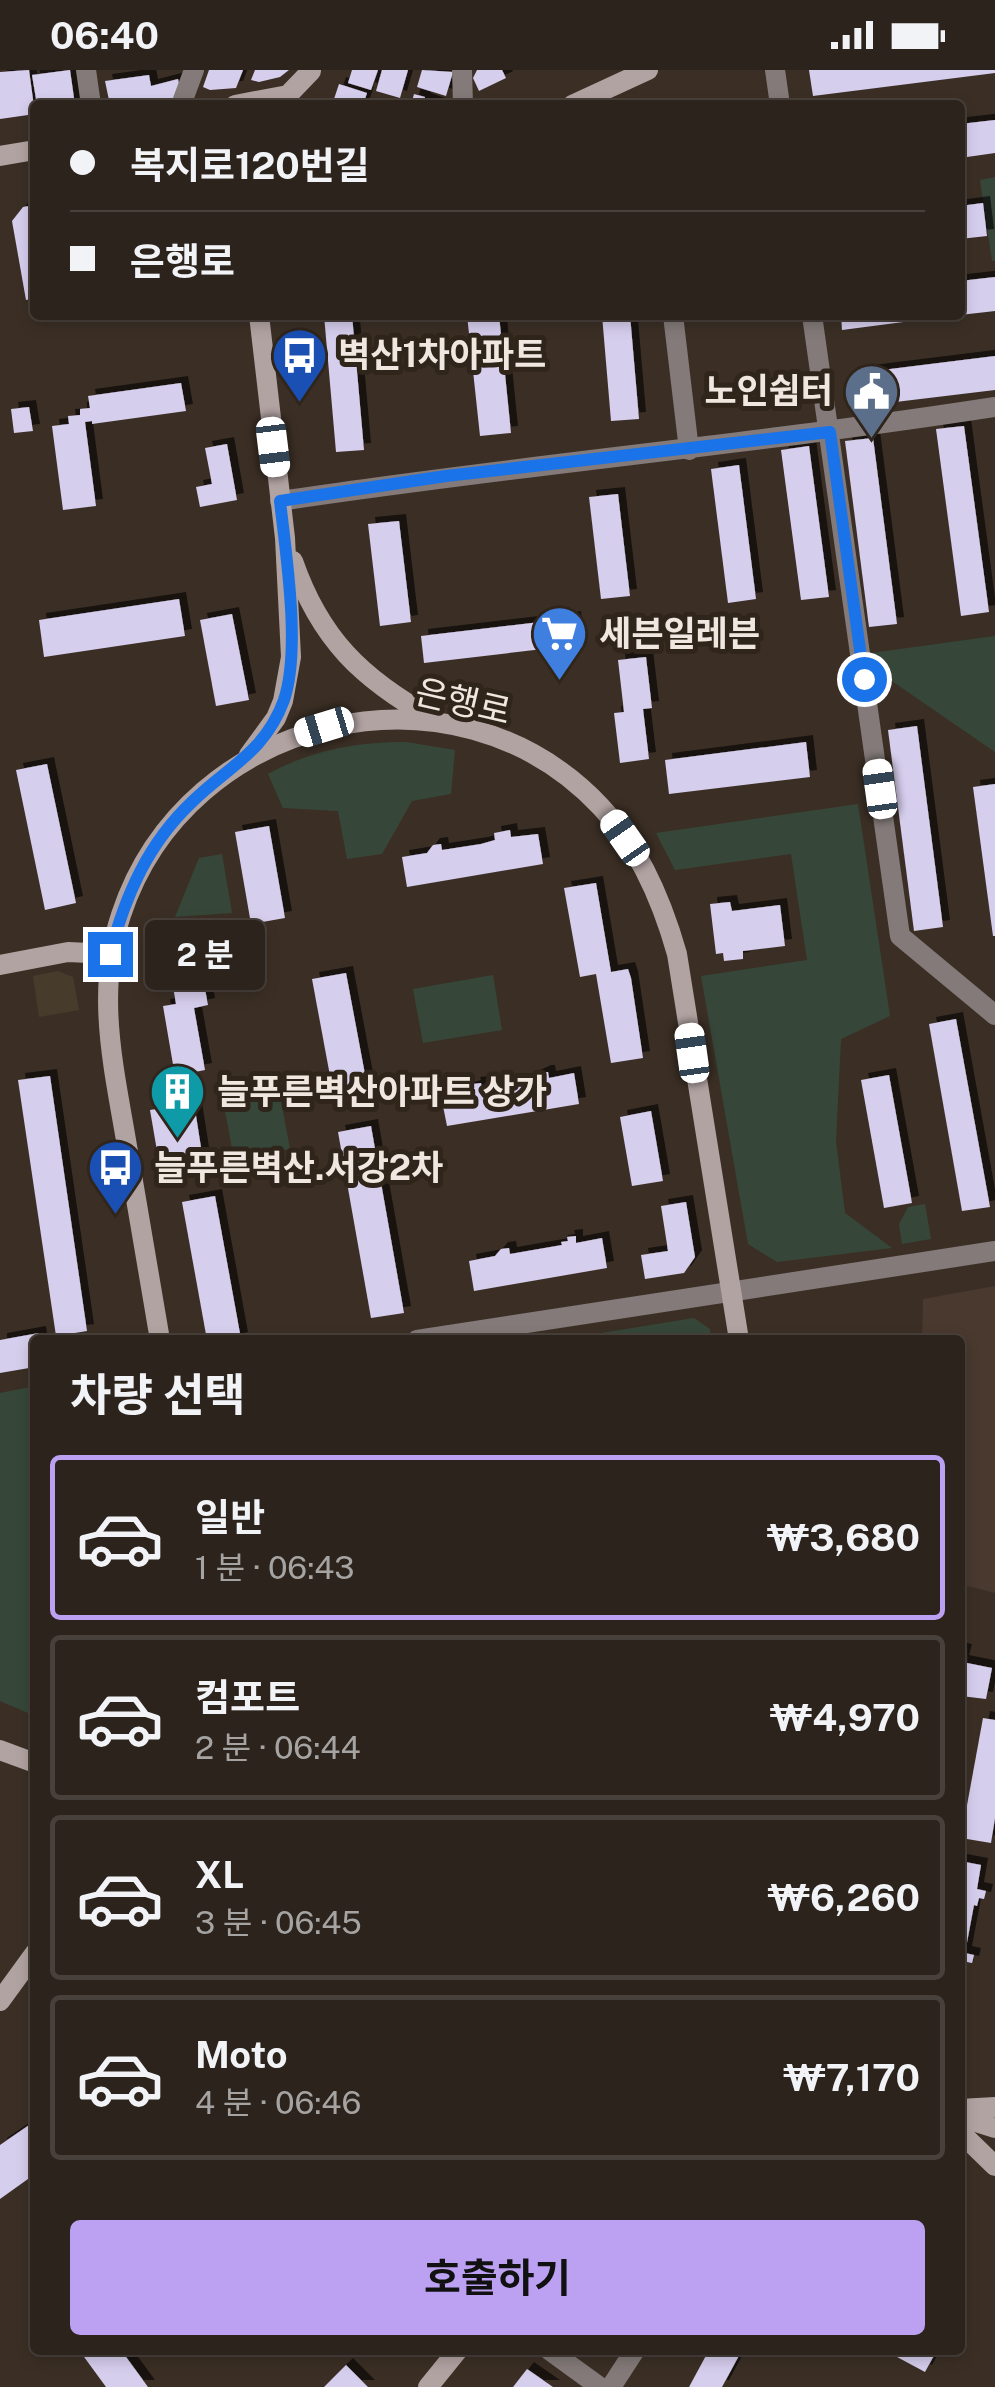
<!DOCTYPE html>
<html lang="ko">
<head>
<meta charset="utf-8">
<style>
  body { margin:0; font-family:"Public Sans","Noto Sans KR",sans-serif; background:#342b25; color:#f1f3f6; height:100vh; display:flex; flex-direction:column; font-size:38px; white-space:nowrap }
  * { box-sizing:border-box; margin:0 }
  p { font-size:32px; color:#a6a4a3 }
  .icon { flex:none; width:55px; height:55px; fill:none; stroke:currentColor; stroke-width:2; stroke-linecap:round; stroke-linejoin:round }
  .map { position:relative; flex:1; overflow:hidden }
  .sheet { position:absolute; left:30px; top:1265px; width:935px; height:1020px; display:flex; flex-direction:column; background:#2c231c; border-radius:10px; box-shadow:0 5px 15px #0003,0 0 0 2px #48403b }
  .sheet>* { flex:none }
  .hud { position:absolute; left:30px; top:30px; width:935px; height:220px; border-radius:10px; box-shadow:0 5px 15px #0003,0 0 0 2px #48403b; display:grid; align-content:center; height:220px; padding:0 40px; background:#2c231c }
  .end { position:absolute; width:45px; height:45px; margin:-22px; border:12px solid #1a73e8; background:#fff; box-shadow:0 0 0 5px #fff }
  .from { border-radius:50% }
  .bubble { position:absolute; height:70px; border-radius:10px; background:#2c231c; box-shadow:0 5px 15px #0003,0 0 0 2px #48403b; font-size:32px; font-weight:700; line-height:70px; text-align:center }
  .car { position:absolute; width:30px; height:60px; margin:-30px -15px; border-radius:12px; box-shadow:0 0 8px 2px #0007; background:linear-gradient(#fff 24%,#345 0 40%,#fff 0 76%,#345 0 86%,#fff 0) }
  .hud b { display:flex; align-items:center; gap:35px; height:95px; font-size:38px }
  .hud b+b { border-top:2px solid #48403b }
  .hud i { width:25px; height:25px; background:#f1f3f6 }
  ul { padding:0; list-style:none }
  li { display:flex; align-items:center; gap:30px; height:165px; margin:0 20px 15px; padding:0 20px; border:5px solid #48403b; border-radius:10px }
  li div { flex:1 }
  li b { display:block; font-size:38px }
  li em { font-style:normal; font-weight:700 }
  li.selected { border-color:#bca0f2 }
  li>.icon { width:90px; height:90px; stroke-width:1.5 }
  h2 { padding:0 40px; font-size:45px; line-height:120px }
  .button { display:flex; gap:20px; margin-top:auto; padding:20px 40px }
  .button a { flex:1; height:115px; border-radius:10px; background:#bca0f2; color:#111; font-size:40px; font-weight:700; line-height:115px; text-align:center }
  .status { display:flex; justify-content:space-between; align-items:center; height:70px; padding:0 50px; background:#2c231c; direction:ltr }
  .status svg { height:28px; fill:currentColor }
  .map>svg:first-child { display:block }
  .commercial { fill:#473b2c }
  .education { fill:#49392f }
  .green { fill:#36473a }
  .building { fill:#d6ceed; filter:url(#shadow) }
  .lines { fill:none; stroke-linecap:round; stroke-linejoin:round }
  .street { stroke:#837a79; stroke-width:20 }
  .secondary { stroke:#b1a3a2; stroke-width:20 }
  .route { stroke:#1a73e8; stroke-width:12 }
  .labels { text-anchor:middle; stroke-width:10; stroke-linejoin:round; paint-order:stroke }
  .poi-label { font-size:35px; font-weight:bold; fill:#efe7e0; stroke:#30251b; text-anchor:start }
  .street-label { font-size:35px; fill:#efe7e0; stroke:#30251b }
</style>
</head>
<body>
<div class="status"><b>06:40</b><svg viewBox="0 0 49 12"><path d="M0 12V9h3v3zM5 12V6h3v6zM10 12V3h3v9zM15 12V0h3v12zM26 1h20v11H26zM47 4h2v5h-2z"/></svg></div>
<div class="map">
<svg width="995" height="2317" viewBox="0 0 995 2317">
  <defs>
    <filter id="shadow"><feDropShadow dx="7" dy="-7" stdDeviation="0" flood-color="#0009"/></filter>
  </defs>
  <rect width="100%" height="100%" fill="#3b2f25"/>
  <path class="commercial" d="M58,901L73,907L79,940L39,947L33,906Z"/>
  <path class="education" d="M995,1216V1523L960,1514V1270H922L923,1229Z"/>
  <g class="green">
    <path d="M995,107V191H992L980,110Z"/>
    <path d="M995,566V682L873,598L871,583Z"/>
    <path d="M406,672L455,680L451,724L412,731L382,784L347,789L338,741L283,738L268,704C312,680 356,672 406,672Z"/>
    <path d="M858,734L890,946L841,969L836,1071L845,1143L892,1178L777,1192L748,1174L701,906L807,890L791,784L675,800L656,763Z"/>
    <path d="M222,784L232,843L175,847L199,788Z"/>
    <path d="M493,905L502,960L423,973L413,919Z"/>
    <path d="M279,1020L290,1079L234,1089L223,1030Z"/>
    <path d="M925,1134L931,1169L902,1174L899,1154L908,1137Z"/>
    <path d="M694,1248L710,1259L711,1270H558Z"/>
    <path d="M35,1316V1646L0,1631V1323Z"/>
  </g>
  <g class="building">
    <path d="M29,0L35,44L0,49V2Z"/>
    <path d="M70,0L75,35H37L32,5Z"/>
    <path d="M209,0H243L236,18L210,20L203,17Z"/>
    <path d="M255,0H289L280,7L259,12L251,10Z"/>
    <path d="M352,0H378L371,20L348,13Z"/>
    <path d="M382,0H408L400,28L376,21Z"/>
    <path d="M422,0L453,2L446,26L417,17Z"/>
    <path d="M477,0H502L506,8L479,21L473,8Z"/>
    <path d="M809,0H995V3L813,26Z"/>
    <path d="M149,5L151,16L178,9L181,23L176,32L110,35L105,11Z"/>
    <path d="M339,14L367,23L363,35H332Z"/>
    <path d="M414,24L425,27L424,30L438,35H411Z"/>
    <path d="M995,50V83L960,88V54Z"/>
    <path d="M983,133L987,166L960,169V136Z"/>
    <path d="M35,135V228L26,230L12,151L23,137Z"/>
    <path d="M995,207V241L960,245V211Z"/>
    <path d="M324,245H352L364,380L336,382Z"/>
    <path d="M467,245H499L511,363L480,366Z"/>
    <path d="M602,245H630L639,349L611,351Z"/>
    <path d="M841,245H942V247L842,260Z"/>
    <path d="M995,286V320L854,337L850,304Z"/>
    <path d="M181,313L186,341L92,354V351L85,352L96,436L63,440L52,356L69,354L68,346L80,345V339L90,338L88,326Z"/>
    <path d="M29,337L33,361L14,363L11,339Z"/>
    <path d="M964,356L989,542L961,546L936,359Z"/>
    <path d="M873,368L897,554L869,557L845,371Z"/>
    <path d="M227,374L237,430L200,437L196,417L212,414L205,378Z"/>
    <path d="M809,376L829,527L801,530L781,380Z"/>
    <path d="M739,395L756,529L728,533L711,399Z"/>
    <path d="M618,424L630,526L601,529L589,427Z"/>
    <path d="M399,451L411,552L380,556L368,454Z"/>
    <path d="M179,529L185,566L44,587L39,550Z"/>
    <path d="M232,544L249,630L216,636L200,550Z"/>
    <path d="M574,548L577,575L424,593L421,566Z"/>
    <path d="M646,587L652,638L643,639L649,689L620,693L614,643L624,642L618,590Z"/>
    <path d="M917,656L943,857L914,861L888,660Z"/>
    <path d="M806,672L810,707L669,724L665,690Z"/>
    <path d="M47,694L76,833L45,840L16,700Z"/>
    <path d="M995,714V866H993L973,717Z"/>
    <path d="M269,756L285,848L251,854L235,762Z"/>
    <path d="M510,760L511,767L538,764L543,794L407,817L402,787L427,783L433,775L441,774L442,780L481,774L495,770L494,763Z"/>
    <path d="M596,813L611,902L628,899L631,908L643,988L611,993L596,904L580,907L564,818Z"/>
    <path d="M730,832L732,841L780,835L785,876L743,881V889L724,891L723,883L716,884L710,834Z"/>
    <path d="M194,860L208,935L194,938L205,1000L175,1006L163,936L176,934L164,865Z"/>
    <path d="M346,903L370,1031L336,1038L312,909Z"/>
    <path d="M956,949L990,1137L962,1141L929,954Z"/>
    <path d="M544,1002H548L549,1008L574,1003L579,1034L447,1056L441,1026L467,1021V1019L474,1017L473,1014L481,1013L482,1019L534,1010L533,1007Z"/>
    <path d="M889,1005L912,1133L884,1138L861,1010Z"/>
    <path d="M50,1006L87,1261L56,1266L18,1010Z"/>
    <path d="M194,1033L205,1103L162,1110L150,1040Z"/>
    <path d="M651,1041L663,1111L632,1116L620,1047Z"/>
    <path d="M371,1056L404,1243L371,1248L338,1062Z"/>
    <path d="M215,1126L241,1269L237,1270H207L182,1132Z"/>
    <path d="M686,1132L695,1187L684,1203L645,1209L641,1185L668,1181L661,1136Z"/>
    <path d="M576,1166V1173L602,1168L607,1198L474,1221L469,1191L495,1186L501,1179L509,1178L510,1184L562,1175L561,1172L568,1171L567,1167Z"/>
    <path d="M39,1263L40,1270H35V1297L0,1303V1270Z"/>
    <path d="M960,1580L965,1581L962,1592L992,1598L986,1629L961,1626Z"/>
    <path d="M983,1648L995,1650V1748L991,1773L961,1768Z"/>
    <path d="M960,1791L981,1795L977,1819L986,1821L984,1829L979,1828L977,1836L974,1835L965,1883L974,1885L972,1893L967,1892L966,1900L960,1898Z"/>
    <path d="M35,2051V2104L0,2129V2075Z"/>
    <path d="M79,2280H121L148,2317H106Z"/>
    <path d="M709,2280H742L722,2317H689Z"/>
    <path d="M884,2280H937L925,2302Z"/>
    <path d="M346,2295L368,2317H324Z"/>
    <path d="M527,2299L553,2317H513Z"/>
  </g>
  <g class="lines">
    <g class="street">
      <path d="M86,0L91,35"/>
      <path d="M462,0L463,35"/>
      <path d="M775,0L780,35"/>
      <path d="M181,35L194,0"/>
      <path d="M673,245L689,380"/>
      <path d="M812,245L900,866L995,945"/>
      <path d="M280,431C518,395 757,374 995,337"/>
      <path d="M417,1270L995,1181"/>
      <path d="M549,2280L600,2317"/>
      <path d="M611,2317L635,2280"/>
    </g>
    <g class="secondary">
      <path d="M235,35L288,25L311,1"/>
      <path d="M572,35L648,0"/>
      <path d="M0,86L35,80"/>
      <path d="M293,491C320,569 362,609 432,648"/>
      <path d="M249,685L276,648L283,631L291,587L285,468L259,245"/>
      <path d="M0,895L68,882L111,884"/>
      <path d="M160,1270C149,1205 138,1141 127,1076C114,998 95,923 121,845C187,644 455,581 601,737C640,778 662,831 677,884L739,1270"/>
      <path d="M0,1680L35,1693"/>
      <path d="M0,1931L35,1883"/>
      <path d="M960,2039L995,2037"/>
      <path d="M960,2047L995,2058"/>
      <path d="M960,2062L995,2096"/>
      <path d="M428,2317L458,2280"/>
    </g>
  </g>
  <g class="lines">
    <path class="route" d="M110,884C125,826 148,773 193,731C229,696 265,682 284,630C301,579 286,485 280,431L446,406L830,362L864,609"/>
  </g>
  <defs>
    <symbol id="bus-pin" viewBox="-11 -11 22 30"><path d="M0 17L-7.5 6A9.5 9.5 0 1 1 7.5 6Z" fill="#1a4fb4" stroke="#30251b"/><path d="M-5-6H5V4H4V6H2V4H-2V6H-4V4H-5ZM-3.5-4V0h7V-4ZM-3.5 1.2v1.5H-2V1.2ZM2 1.2v1.5H3.5V1.2Z" fill="#fff"/></symbol>
    <symbol id="civic-pin" viewBox="-11 -11 22 30"><path d="M0 17L-7.5 6A9.5 9.5 0 1 1 7.5 6Z" fill="#5c6f8a" stroke="#30251b"/><path d="M-.6-6.5H3V-4.5H.6V-3L4-1V1h2V6H-6V1h2V-1L-.6-3ZM-1.2 2.5V6h2.4V2.5Z" fill="#fff"/></symbol>
    <symbol id="supermarket-pin" viewBox="-11 -11 22 30"><path d="M0 17L-7.5 6A9.5 9.5 0 1 1 7.5 6Z" fill="#3f7fe0" stroke="#30251b"/><path d="M-6-5.5h2.5l.6 2H6L4.5 2H-2.5L-4.4-4H-6ZM-1.5 3.2a1.3 1.3 0 1 0 .1 0ZM3 3.2a1.3 1.3 0 1 0 .1 0Z" fill="#fff"/></symbol>
    <symbol id="building-pin" viewBox="-11 -11 22 30"><path d="M0 17L-7.5 6A9.5 9.5 0 1 1 7.5 6Z" fill="#0f9aa8" stroke="#30251b"/><path d="M-4-6H4V6H1V3H-1V6H-4ZM-2.5-4.3h1.7v1.8h-1.7ZM.8-4.3h1.7v1.8H.8ZM-2.5-1h1.7V.8h-1.7ZM.8-1h1.7V.8H.8Z" fill="#fff"/></symbol>
  </defs>
  <g fill-rule="evenodd">
    <use href="#bus-pin" x="268" y="254" width="63" height="86"/>
    <use href="#civic-pin" x="840" y="290" width="63" height="86"/>
    <use href="#supermarket-pin" x="528" y="532" width="63" height="86"/>
    <use href="#building-pin" x="146" y="990" width="63" height="86"/>
    <use href="#bus-pin" x="84" y="1066" width="63" height="86"/>
  </g>
  <g class="labels">
    <g class="poi-label">
      <text x="338" y="297">벽산1차아파트</text>
      <text x="833" y="333" text-anchor="end">노인쉼터</text>
      <text x="599" y="576">세븐일레븐</text>
      <text x="217" y="1034">늘푸른벽산아파트 상가</text>
      <text x="154" y="1110">늘푸른벽산.서강2차</text>
    </g>
    <g class="street-label">
      <text transform="translate(463 632) rotate(13)" y="12">은행로</text>
    </g>
  </g>
</svg>
<i class="end from" style="left:864px;top:609px"></i>
<i class="end" style="left:110px;top:884px"></i>
<div class="bubble" style="left:145px;top:850px;width:120px">2 분</div>
<i class="car" style="left:273px;top:377px;rotate:173deg"></i>
<i class="car" style="left:324px;top:657px;rotate:253deg"></i>
<i class="car" style="left:880px;top:719px;rotate:352deg"></i>
<i class="car" style="left:625px;top:768px;rotate:325deg"></i>
<i class="car" style="left:692px;top:983px;rotate:352deg"></i>
<div class="hud">
<b><i class="from"></i>복지로120번길</b>
<b><i></i>은행로</b>
</div>
<section class="sheet">
<h2>차량 선택</h2>
<ul>
<li class="selected"><svg class="icon" aria-label="car" viewBox="0 0 24 24"><path d="M5 17H2v-5l4-1 3-4h7l3 4 3 1v5h-3M9 17h6M6 11h13"/><circle cx="7" cy="17" r="2"/><circle cx="17" cy="17" r="2"/></svg><div><b>일반</b><p>1 분 · 06:43</p></div><em>₩3,680</em></li>
<li><svg class="icon" aria-label="car" viewBox="0 0 24 24"><path d="M5 17H2v-5l4-1 3-4h7l3 4 3 1v5h-3M9 17h6M6 11h13"/><circle cx="7" cy="17" r="2"/><circle cx="17" cy="17" r="2"/></svg><div><b>컴포트</b><p>2 분 · 06:44</p></div><em>₩4,970</em></li>
<li><svg class="icon" aria-label="car" viewBox="0 0 24 24"><path d="M5 17H2v-5l4-1 3-4h7l3 4 3 1v5h-3M9 17h6M6 11h13"/><circle cx="7" cy="17" r="2"/><circle cx="17" cy="17" r="2"/></svg><div><b>XL</b><p>3 분 · 06:45</p></div><em>₩6,260</em></li>
<li><svg class="icon" aria-label="car" viewBox="0 0 24 24"><path d="M5 17H2v-5l4-1 3-4h7l3 4 3 1v5h-3M9 17h6M6 11h13"/><circle cx="7" cy="17" r="2"/><circle cx="17" cy="17" r="2"/></svg><div><b>Moto</b><p>4 분 · 06:46</p></div><em>₩7,170</em></li>
</ul>
<div class="button"><a>호출하기</a></div>
</section>
</div>
</body>
</html>
